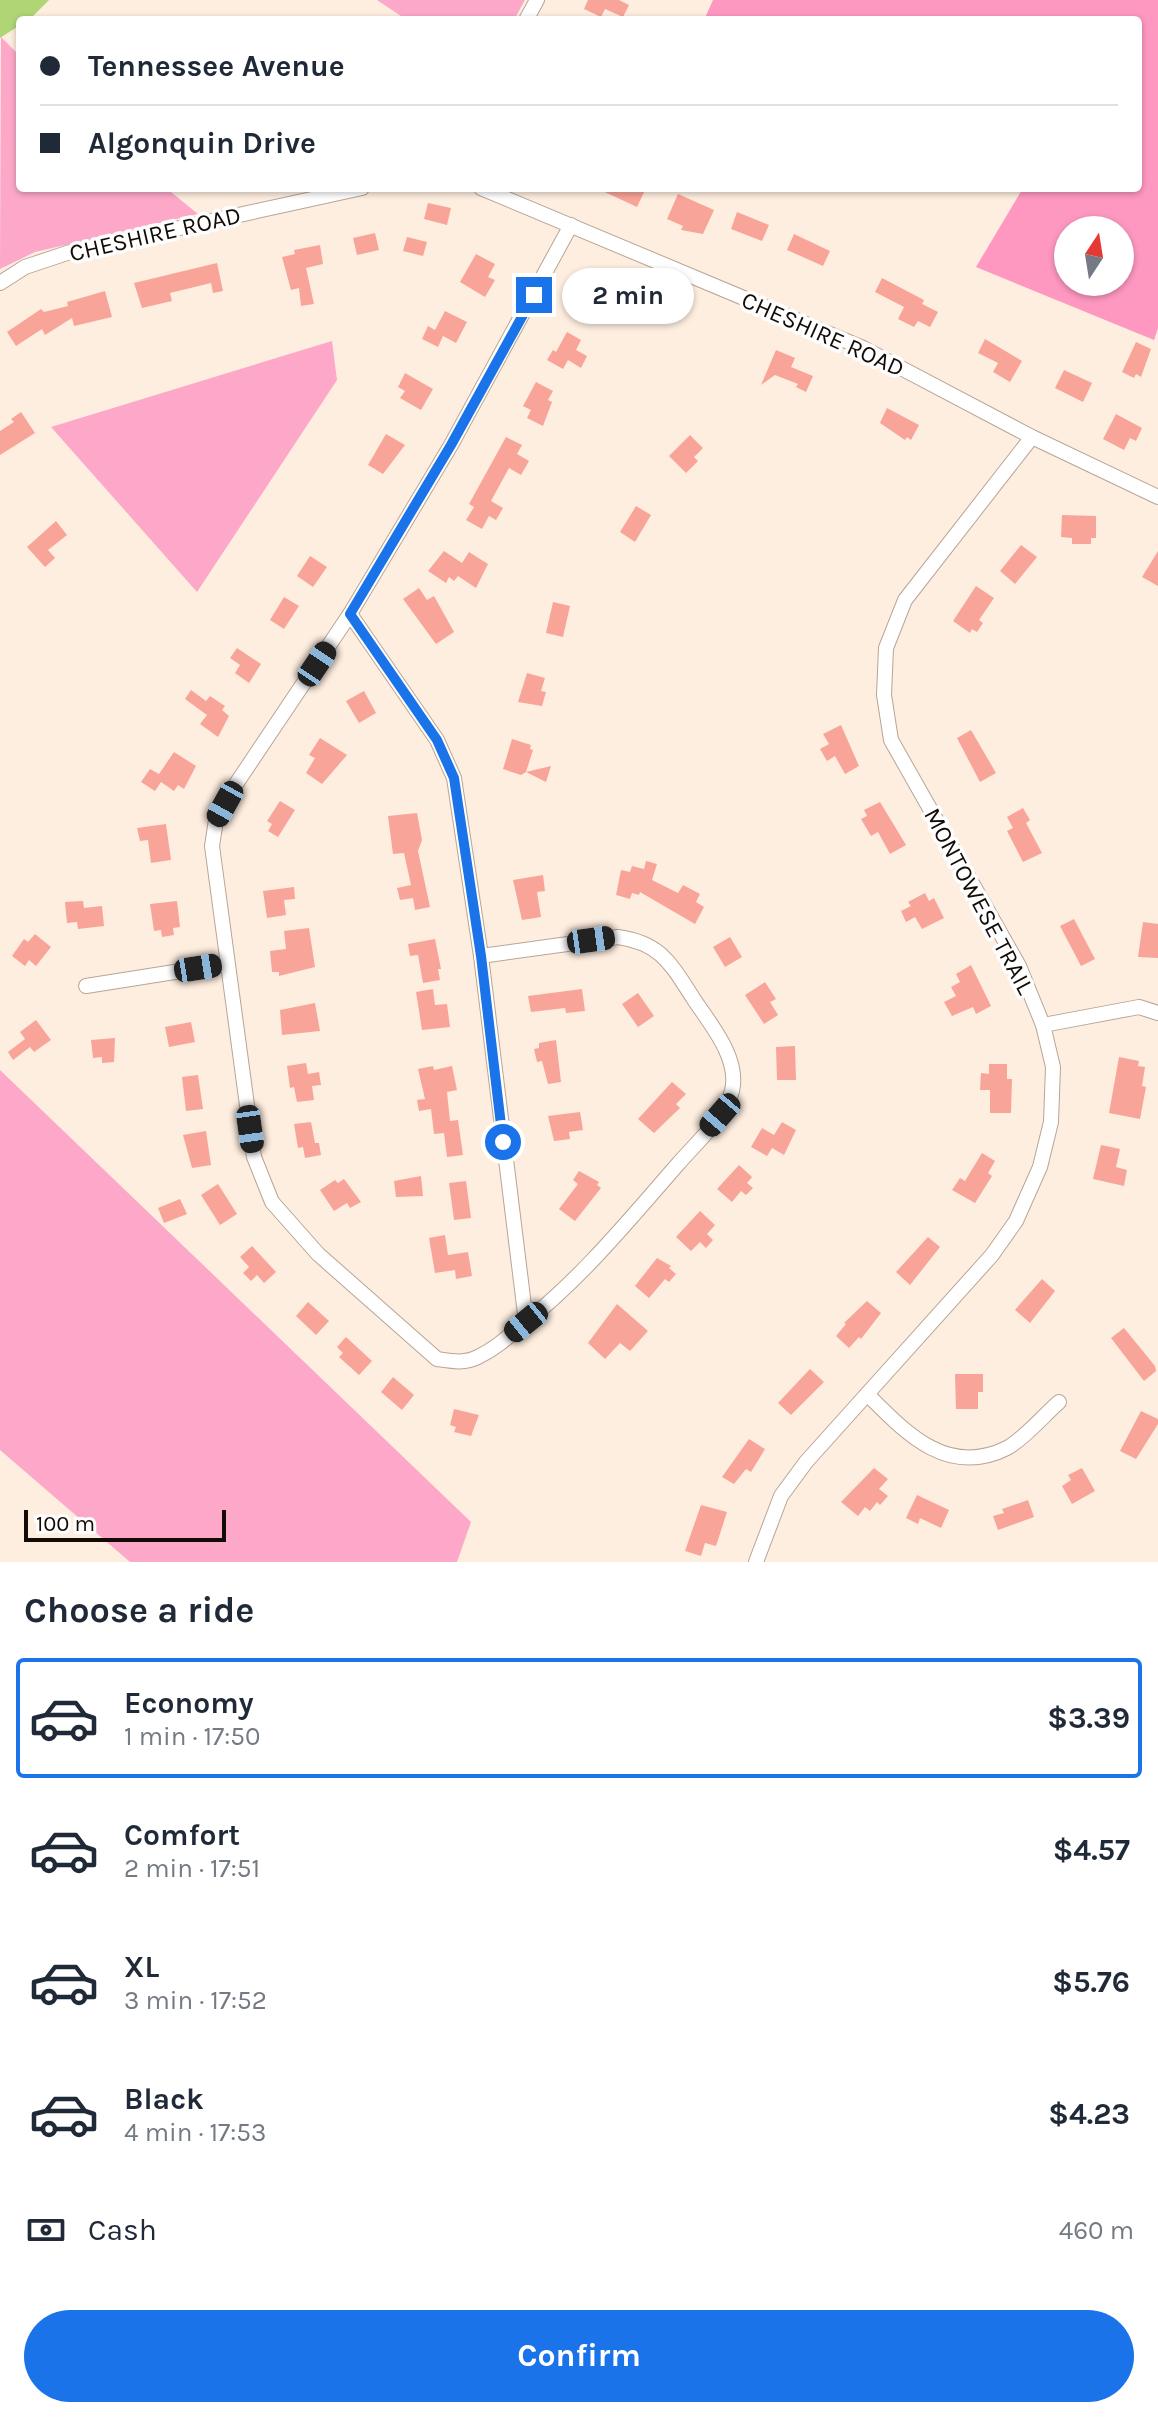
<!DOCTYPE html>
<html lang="en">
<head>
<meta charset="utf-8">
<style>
  body { margin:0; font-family:Karla,sans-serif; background:#f2f2f3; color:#1f2937; height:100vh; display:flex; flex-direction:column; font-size:30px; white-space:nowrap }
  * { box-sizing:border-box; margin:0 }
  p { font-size:26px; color:#747a83 }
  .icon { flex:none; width:44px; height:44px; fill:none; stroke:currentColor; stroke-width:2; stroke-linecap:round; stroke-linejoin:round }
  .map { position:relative; height:1562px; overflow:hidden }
  .panel { display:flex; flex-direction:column; background:#fff; flex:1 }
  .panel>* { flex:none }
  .guide { position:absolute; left:16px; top:16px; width:1126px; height:176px; border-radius:8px; box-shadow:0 2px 6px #0004; display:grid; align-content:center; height:176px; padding:0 24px; background:#fff }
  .needle { width:52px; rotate:12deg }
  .buttons { position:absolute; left:1054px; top:216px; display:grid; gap:16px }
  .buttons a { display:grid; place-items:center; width:80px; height:80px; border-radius:50%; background:#fff; box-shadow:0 2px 6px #0004; font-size:40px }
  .scale { position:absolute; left:24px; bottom:20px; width:202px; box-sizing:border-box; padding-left:8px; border:4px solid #120b06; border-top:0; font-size:22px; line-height:28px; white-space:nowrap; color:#120b06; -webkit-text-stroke:6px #fefefe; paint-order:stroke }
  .end { position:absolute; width:36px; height:36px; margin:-18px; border:10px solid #1a73e8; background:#fff; box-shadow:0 0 0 4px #fff }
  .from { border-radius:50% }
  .bubble { position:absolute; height:56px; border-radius:28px; background:#fff; box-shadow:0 2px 6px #0004; font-size:26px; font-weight:700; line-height:56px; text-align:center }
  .car { position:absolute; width:24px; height:48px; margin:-24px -12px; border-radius:10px; box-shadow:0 0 6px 2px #0007; background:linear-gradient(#222 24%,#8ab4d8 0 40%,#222 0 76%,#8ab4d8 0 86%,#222 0) }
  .guide b { display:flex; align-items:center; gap:28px; height:76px; font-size:30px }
  .guide b+b { border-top:2px solid #e0e1e3 }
  .guide i { width:20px; height:20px; background:#1f2937 }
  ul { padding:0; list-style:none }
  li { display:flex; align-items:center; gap:24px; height:120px; margin:0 16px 12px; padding:0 8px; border:4px solid transparent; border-radius:8px }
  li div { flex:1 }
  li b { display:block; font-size:30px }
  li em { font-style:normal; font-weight:700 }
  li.active { border-color:#1a73e8 }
  li>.icon { width:72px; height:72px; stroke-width:1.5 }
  h2 { padding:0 24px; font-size:36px; line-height:96px }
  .pay { display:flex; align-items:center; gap:20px; height:88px; padding:0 24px; font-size:30px }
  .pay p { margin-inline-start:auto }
  .primary-button { display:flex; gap:16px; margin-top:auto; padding:16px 24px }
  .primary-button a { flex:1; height:92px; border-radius:48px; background:#1a73e8; color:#fff; font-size:32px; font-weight:700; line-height:92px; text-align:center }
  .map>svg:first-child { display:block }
  .green { fill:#fda8c9 }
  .forest { fill:#fe98c1; fill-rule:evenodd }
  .water { fill:#b0d575 }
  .building { fill:#f9a498 }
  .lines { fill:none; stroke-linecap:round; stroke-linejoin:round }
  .minor-casing { stroke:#b8a595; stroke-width:16 }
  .minor { stroke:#fff; stroke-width:14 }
  .route { stroke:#1a73e8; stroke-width:10 }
  .labels { text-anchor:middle; stroke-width:7; stroke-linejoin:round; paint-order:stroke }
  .street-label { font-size:24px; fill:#120b06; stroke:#fefefe }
</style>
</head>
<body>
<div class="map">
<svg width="1158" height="1562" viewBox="0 0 1158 1562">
  <rect width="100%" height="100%" fill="#feeee0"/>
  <g class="green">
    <path d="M377,0H525L514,20H407Z"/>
    <path d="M1,37L20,56V188H166L198,214L35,252L0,269Z"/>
    <path d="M332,341L337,380L197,592L51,427Z"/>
    <path d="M0,1070L471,1522L457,1562H130L0,1450Z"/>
  </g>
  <path class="forest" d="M713,0H1158V328L1154,340L976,267L1023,188H1138V20H704ZM1068,230H1120V282H1068Z"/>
  <path class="water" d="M0,0H49L30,19L20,20V25L0,38Z"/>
  <g class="building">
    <path d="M588,0H619L629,5L623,17L605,9L601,17L584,9Z"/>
    <path d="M596,188H646L637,207Z"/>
    <path d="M678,194L714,210L703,234L681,230L683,226L667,219Z"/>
    <path d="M428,203L451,208L447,225L424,219Z"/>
    <path d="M737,212L769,225L762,241L731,229Z"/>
    <path d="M375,233L379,250L357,255L353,238Z"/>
    <path d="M794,234L830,251L823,266L787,250Z"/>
    <path d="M407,237L427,242L423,256L403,251Z"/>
    <path d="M320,245L323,264L306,268L314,304L301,306L299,288L291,290L282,257L295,254L294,250Z"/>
    <path d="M476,254L495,264L488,277L495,280L485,297L460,282Z"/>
    <path d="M217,263L223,291L213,293L211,283L170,293L172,301L142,308L134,283Z"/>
    <path d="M882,278L924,300L922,304L938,312L930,327L918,321L914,327L898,319L904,307L875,292Z"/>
    <path d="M593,289L623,299L617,317L586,307Z"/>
    <path d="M105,291L112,317L74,326L72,318L45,335L42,329L16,346L7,332L41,309L44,312L68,306L67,302Z"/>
    <path d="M445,311L467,322L456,343L443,336L438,347L422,339L428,326L435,330Z"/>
    <path d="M567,332L581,340L576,350L587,356L581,368L568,360L563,369L547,360L553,350L556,352Z"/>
    <path d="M985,339L1022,361L1010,382L993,372L998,363L978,353Z"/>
    <path d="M1136,342L1151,349L1141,377L1136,374L1134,378L1122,372Z"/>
    <path d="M776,350L795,358L791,367L813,376L806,392L796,387L798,384L775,375L761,385Z"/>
    <path d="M1064,370L1092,383L1083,402L1055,388Z"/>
    <path d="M405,373L433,389L421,410L400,398L405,391L398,387Z"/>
    <path d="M536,382L553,391L548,400L552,402L543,426L527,418L531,410L523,406Z"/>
    <path d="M887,408L919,425L911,440L907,437L905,440L880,423Z"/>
    <path d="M21,412L35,433L0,455V431L14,422L11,419Z"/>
    <path d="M1116,414L1142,428L1136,441L1130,438L1124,450L1103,439Z"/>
    <path d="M386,434L405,445L383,474L368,465Z"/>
    <path d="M690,435L703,448L694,457L698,461L686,473L669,456Z"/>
    <path d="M506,437L522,445L517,454L529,461L521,475L509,468L491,501L503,508L496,520L489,516L482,529L466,520L474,507L469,504Z"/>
    <path d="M636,506L651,515L635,542L620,532Z"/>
    <path d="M1062,515L1096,516V538H1091V544H1072V538L1061,537Z"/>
    <path d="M56,521L67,535L48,550L55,558L45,567L27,547Z"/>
    <path d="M1021,545L1037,557L1015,584L1000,571Z"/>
    <path d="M444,551L462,563L469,552L488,564L476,588L458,576L454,581L449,577L446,583L428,571Z"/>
    <path d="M1158,551V586L1142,577Z"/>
    <path d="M310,556L327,567L313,587L297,576Z"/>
    <path d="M976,586L994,598L979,620L983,623L977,632L972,629L970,633L953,621Z"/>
    <path d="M419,588L427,600L434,596L454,632L436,644L403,599Z"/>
    <path d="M284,597L299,606L284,629L270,620Z"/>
    <path d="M553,602L570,606L563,637L546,633Z"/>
    <path d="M237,648L261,664L249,683L235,673L240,665L230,658Z"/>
    <path d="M527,673L545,678L541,691L546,692L542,706L518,702Z"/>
    <path d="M191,690L206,701L210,696L225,706L222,710L229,716L218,737L200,724L207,715L185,699Z"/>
    <path d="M364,691L376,713L359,723L346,701Z"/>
    <path d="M841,725L859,766L845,774L835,756L827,761L820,749L829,744L823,734Z"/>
    <path d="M971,730L996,773L980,782L957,738Z"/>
    <path d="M320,738L347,755L322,784L306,773L315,758L309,755Z"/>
    <path d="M512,739L531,745L530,749L533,750L526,772L551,766L546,782L526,772L521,775L503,769Z"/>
    <path d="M174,752L196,766L184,789L178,785L174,791L161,782L155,791L141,782L150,769L159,774Z"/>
    <path d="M280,801L295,810L278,837L268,831L272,824L267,821Z"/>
    <path d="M880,802L906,845L890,854L878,832L871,836L861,819L867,816L864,810Z"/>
    <path d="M1023,808L1030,820L1026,823L1042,853L1023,862L1007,831L1013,828L1007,817Z"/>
    <path d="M417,813L422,840L418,851L430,907L415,910L413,898L400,900L397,888L411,885L404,853L393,854L388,816Z"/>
    <path d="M166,824L171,860L151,863L148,840L140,841L137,828Z"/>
    <path d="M646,861L657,864L652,880L678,893L683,885L700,894L696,902L704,907L695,924L640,892L639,895L632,893L630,899L616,895L621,870L630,872L632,866L644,869Z"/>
    <path d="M543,875L545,891L537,892L541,917L522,920L513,880Z"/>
    <path d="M294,887L295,899L284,900L286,915L267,918L263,891Z"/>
    <path d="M925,893L929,901L934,898L944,918L922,929L915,917L906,922L901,911L911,906L908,902Z"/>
    <path d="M83,901L84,908L102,906L104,926L78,929L77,922L67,923L65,902Z"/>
    <path d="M177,901L180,927L173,928L174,935L162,937L161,930L154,931L150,904Z"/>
    <path d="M1074,919L1095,959L1081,966L1060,926Z"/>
    <path d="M1143,922L1158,924V958L1138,957Z"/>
    <path d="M309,928L315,967L279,976V972H272L270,951L286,949L284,931Z"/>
    <path d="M35,934L51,947L36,966L29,960L25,966L12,956L24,939L28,942Z"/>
    <path d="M730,937L742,957L725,967L713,947Z"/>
    <path d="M435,939L441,969H438L440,980L423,983L418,955L410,956L408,944Z"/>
    <path d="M971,965L991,1006L976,1014L973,1007L952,1016L944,1002L956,996L951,987L960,982L956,974Z"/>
    <path d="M765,982L776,999L770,1002L778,1015L764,1024L745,995Z"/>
    <path d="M433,989L435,1005L447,1004L450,1027L422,1030L416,992Z"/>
    <path d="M582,989L585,1011L566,1013L565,1008L531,1012L528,996Z"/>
    <path d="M638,993L654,1016L638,1027L622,1004Z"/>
    <path d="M315,1003L320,1031L282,1035L280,1010Z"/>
    <path d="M36,1020L51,1040L34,1052L30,1047L13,1060L8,1052L25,1039L20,1032Z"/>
    <path d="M191,1022L195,1042L169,1047L165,1027Z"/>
    <path d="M115,1038L114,1062L102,1063V1057L93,1058L91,1040Z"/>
    <path d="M556,1040L561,1082L548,1084L542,1061L537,1062L534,1049L539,1048V1043Z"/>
    <path d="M795,1046L796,1080H777L776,1047Z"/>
    <path d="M1119,1057L1139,1061L1138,1066L1145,1067L1142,1086L1146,1087L1140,1119L1109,1113Z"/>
    <path d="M306,1063L308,1074L319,1072L321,1085L312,1086L314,1100L297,1102L294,1087L290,1088L287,1066Z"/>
    <path d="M989,1064H1007V1079H1012L1011,1113H990V1090H980L981,1073L989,1074Z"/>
    <path d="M433,1066L434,1070L452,1066L457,1090L447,1092L450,1121L458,1120L463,1155L447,1157L444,1133L434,1134L431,1109L419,1111L417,1100L425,1099L418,1069Z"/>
    <path d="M198,1075L203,1109L186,1111L182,1077Z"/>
    <path d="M672,1082L686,1094L676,1104L680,1108L654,1133L638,1119Z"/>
    <path d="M580,1112L583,1130L569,1132L570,1139L554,1141L548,1116Z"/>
    <path d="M311,1122L315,1143H319L321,1155L305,1158L303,1147L298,1148L294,1124Z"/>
    <path d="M782,1122L796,1130L784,1155L772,1148L767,1156L751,1147L762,1128L774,1135Z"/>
    <path d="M206,1131L211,1165L192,1168L183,1135Z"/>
    <path d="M1101,1145L1120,1149L1116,1167L1127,1170L1124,1186L1093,1179Z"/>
    <path d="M982,1153L995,1161L988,1173L992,1176L975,1203L952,1190L960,1178L965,1181Z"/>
    <path d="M739,1165L752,1177L747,1183L753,1188L746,1195L741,1191L732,1202L717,1189Z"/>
    <path d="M579,1171L599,1182L597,1185L601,1188L575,1221L559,1209L578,1184L573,1180Z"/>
    <path d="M421,1176L423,1196L396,1197L394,1181Z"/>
    <path d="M344,1179L361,1202L350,1208L347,1203L334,1211L320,1190L335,1180L338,1183Z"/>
    <path d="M466,1181L471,1218L454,1220L449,1183Z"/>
    <path d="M218,1184L237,1214L220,1225L201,1195Z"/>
    <path d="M180,1199L187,1214L164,1223L158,1208Z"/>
    <path d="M700,1211L715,1225L707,1234L713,1240L706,1248L700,1242L691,1251L676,1237Z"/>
    <path d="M445,1235L448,1255L468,1252L472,1276L456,1279L455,1270L435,1273L429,1238Z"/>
    <path d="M928,1237L940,1247L910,1285L896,1272Z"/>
    <path d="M252,1246L276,1272L264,1283L257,1275L251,1281L243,1273L249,1267L240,1257Z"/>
    <path d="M657,1258L671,1266L669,1268L676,1274L669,1282L665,1279L649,1298L635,1286Z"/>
    <path d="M1042,1279L1055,1291L1030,1323L1015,1310Z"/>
    <path d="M867,1301L881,1313L861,1339L859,1337L849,1348L836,1336L846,1324L844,1323Z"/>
    <path d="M308,1302L329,1321L316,1335L296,1316Z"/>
    <path d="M617,1304L648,1331L630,1351L620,1343L605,1359L588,1343Z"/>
    <path d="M1124,1328L1155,1366L1156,1371L1144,1381L1111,1338Z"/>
    <path d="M346,1337L372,1361L359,1375L339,1357L343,1353L337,1347Z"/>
    <path d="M810,1369L824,1382L791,1415L778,1403Z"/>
    <path d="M955,1374H983V1392H978V1409H956Z"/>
    <path d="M393,1377L414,1395L402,1410L381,1392Z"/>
    <path d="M454,1409L479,1415L471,1436L454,1432L456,1427L450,1425Z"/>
    <path d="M1141,1411L1158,1419V1424L1136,1459L1120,1451Z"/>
    <path d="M749,1439L765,1449L751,1472L746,1469L734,1484L722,1477Z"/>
    <path d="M874,1468L888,1479L879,1489L888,1496L880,1505L877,1502L870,1511L865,1507L858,1516L841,1502Z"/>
    <path d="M1082,1468L1095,1491L1072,1504L1062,1486L1071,1480L1068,1475Z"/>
    <path d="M917,1495L949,1510L941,1528L920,1518L918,1524L906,1518Z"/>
    <path d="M1028,1500L1034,1517L998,1530L993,1516L1004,1513L1002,1509Z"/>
    <path d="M701,1505L727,1512L716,1546L705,1543L701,1556L685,1551Z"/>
  </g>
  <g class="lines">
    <defs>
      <g id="minor">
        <path d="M526,20L537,0"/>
        <path d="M481,188L863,348L1032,437L1158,497"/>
        <path d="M0,283L25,267L70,252L362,188"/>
        <path d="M350,614L437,740L454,778L481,956L526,1322"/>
        <path d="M481,956L618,937C661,943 671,964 693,998C710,1024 740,1058 732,1091C724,1119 696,1143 678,1164C629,1220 581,1279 522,1325C508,1337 495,1349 478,1357C464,1364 451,1361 437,1359L318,1254L272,1202L254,1157L212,846L216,820L234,787L350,614L451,445L571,225"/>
        <path d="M86,986L225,964"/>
        <path d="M1043,1025L1139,1007L1158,1013"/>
        <path d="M867,1394C905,1432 947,1478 1007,1448C1025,1438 1043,1416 1059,1402"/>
        <path d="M756,1562L781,1496L806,1462L992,1255L1016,1221L1040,1167L1051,1122L1053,1067L1043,1025L1019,966L891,740L884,695L886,648L905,600L1032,437"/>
      </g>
    </defs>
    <use href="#minor" class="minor-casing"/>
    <use href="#minor" class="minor"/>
  </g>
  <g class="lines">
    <path class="route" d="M503,1142L481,956L454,778L437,740L350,614L451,445L534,295"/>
  </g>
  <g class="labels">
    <g class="street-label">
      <text transform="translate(155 234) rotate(-13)" y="8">CHESHIRE ROAD</text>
      <text transform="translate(823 334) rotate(24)" y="8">CHESHIRE ROAD</text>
      <text transform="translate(979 901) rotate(62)" y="8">MONTOWESE TRAIL</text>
    </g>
  </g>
</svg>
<div class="buttons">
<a><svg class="needle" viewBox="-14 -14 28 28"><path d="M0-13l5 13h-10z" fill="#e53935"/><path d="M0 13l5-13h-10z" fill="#747a83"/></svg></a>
</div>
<div class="scale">100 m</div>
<i class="end from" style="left:503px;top:1142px"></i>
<i class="end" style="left:534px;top:295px"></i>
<div class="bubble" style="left:562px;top:268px;width:132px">2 min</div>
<i class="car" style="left:317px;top:664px;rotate:34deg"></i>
<i class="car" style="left:225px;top:804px;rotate:209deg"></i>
<i class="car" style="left:591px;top:940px;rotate:82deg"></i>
<i class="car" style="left:198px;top:968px;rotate:81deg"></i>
<i class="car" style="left:720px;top:1115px;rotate:221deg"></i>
<i class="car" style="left:250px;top:1129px;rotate:172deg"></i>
<i class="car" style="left:526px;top:1322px;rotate:231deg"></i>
<div class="guide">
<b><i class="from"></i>Tennessee Avenue</b>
<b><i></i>Algonquin Drive</b>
</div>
</div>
<section class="panel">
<h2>Choose a ride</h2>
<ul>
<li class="active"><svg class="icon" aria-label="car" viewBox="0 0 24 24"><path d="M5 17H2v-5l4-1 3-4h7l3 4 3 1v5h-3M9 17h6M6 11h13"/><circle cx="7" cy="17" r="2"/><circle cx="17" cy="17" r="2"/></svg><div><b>Economy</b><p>1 min · 17:50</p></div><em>$3.39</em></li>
<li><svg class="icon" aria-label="car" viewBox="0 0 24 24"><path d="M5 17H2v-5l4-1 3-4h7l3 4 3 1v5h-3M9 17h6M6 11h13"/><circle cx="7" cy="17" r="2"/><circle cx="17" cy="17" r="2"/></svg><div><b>Comfort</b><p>2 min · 17:51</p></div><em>$4.57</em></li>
<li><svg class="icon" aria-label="car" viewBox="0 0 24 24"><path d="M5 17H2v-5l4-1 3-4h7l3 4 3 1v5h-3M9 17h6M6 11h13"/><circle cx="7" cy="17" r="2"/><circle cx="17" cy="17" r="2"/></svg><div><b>XL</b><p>3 min · 17:52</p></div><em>$5.76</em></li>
<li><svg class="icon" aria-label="car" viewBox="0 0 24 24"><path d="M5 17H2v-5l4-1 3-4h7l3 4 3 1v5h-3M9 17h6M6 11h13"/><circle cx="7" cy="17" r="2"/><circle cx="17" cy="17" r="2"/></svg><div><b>Black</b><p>4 min · 17:53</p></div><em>$4.23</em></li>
</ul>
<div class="pay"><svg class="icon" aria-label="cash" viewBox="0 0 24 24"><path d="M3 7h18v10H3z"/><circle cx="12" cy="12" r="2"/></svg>Cash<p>460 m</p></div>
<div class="primary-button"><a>Confirm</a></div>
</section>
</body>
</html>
